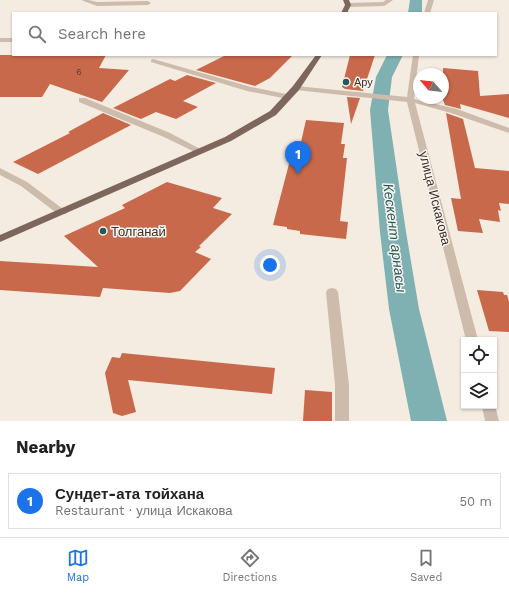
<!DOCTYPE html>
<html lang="en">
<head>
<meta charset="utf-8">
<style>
	body { margin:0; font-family:"Work Sans",sans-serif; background:#f6f6f6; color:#202124 }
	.controls { position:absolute; right:12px; bottom:12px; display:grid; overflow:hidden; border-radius:0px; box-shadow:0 1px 3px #0004 }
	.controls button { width:36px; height:36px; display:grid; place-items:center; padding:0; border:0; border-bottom:1px solid #e0e0e0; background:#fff; color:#202124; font:20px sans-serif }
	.compass { position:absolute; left:413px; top:68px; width:36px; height:36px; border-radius:50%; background:#fff; box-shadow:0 1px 3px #0004; rotate:298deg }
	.you { position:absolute; left:270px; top:265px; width:14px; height:14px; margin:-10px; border:3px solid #fff; border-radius:50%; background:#1a73e8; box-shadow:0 0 0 6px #1a73e833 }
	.badge { display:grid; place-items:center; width:26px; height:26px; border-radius:50%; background:#1a73e8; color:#fff; font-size:13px; font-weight:700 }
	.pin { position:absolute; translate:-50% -33px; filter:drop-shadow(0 1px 2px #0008) }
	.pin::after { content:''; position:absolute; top:21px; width:14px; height:12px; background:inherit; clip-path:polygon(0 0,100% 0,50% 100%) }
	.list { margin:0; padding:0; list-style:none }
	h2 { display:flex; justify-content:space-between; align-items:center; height:52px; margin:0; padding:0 16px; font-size:17px }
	h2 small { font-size:13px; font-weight:400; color:#757577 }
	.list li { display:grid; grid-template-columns:26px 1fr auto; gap:12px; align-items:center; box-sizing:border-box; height:56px; margin:0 8px 8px; padding:0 8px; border:1px solid #e0e0e0; border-radius:0px }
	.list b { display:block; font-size:15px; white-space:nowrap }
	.list p { margin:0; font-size:13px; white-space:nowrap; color:#757577 }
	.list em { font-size:13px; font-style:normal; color:#757577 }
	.icon { flex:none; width:22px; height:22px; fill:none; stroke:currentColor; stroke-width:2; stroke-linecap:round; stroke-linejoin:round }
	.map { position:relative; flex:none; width:509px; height:421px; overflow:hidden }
	.search { position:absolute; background:#fff; box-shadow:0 1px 3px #0004; left:12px; right:12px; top:12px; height:44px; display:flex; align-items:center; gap:10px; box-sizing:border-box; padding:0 14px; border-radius:0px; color:#757577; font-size:15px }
	.sheet { height:116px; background:#fff }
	nav { display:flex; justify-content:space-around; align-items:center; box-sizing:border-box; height:56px; border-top:1px solid #e0e0e0; background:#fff; font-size:11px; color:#757577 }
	nav a { display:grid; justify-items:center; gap:2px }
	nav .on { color:#1a73e8 }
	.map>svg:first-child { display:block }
</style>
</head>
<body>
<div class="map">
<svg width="509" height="421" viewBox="0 0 509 421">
	<rect width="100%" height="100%" fill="#f4ebe1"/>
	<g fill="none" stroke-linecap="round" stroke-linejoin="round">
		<!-- canal -->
		<g fill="#7fb0b2" fill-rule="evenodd">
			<polygon points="410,0 422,0 422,13 408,13"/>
			<polygon points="387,55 403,55 392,77 388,110 406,232 419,309 447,421 411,421 389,309 380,232 370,110 376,77"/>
		</g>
	</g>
	<!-- building -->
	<g fill="#c8694b">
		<polygon points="0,55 106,55 99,68 129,70 102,102 50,84 42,97 0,97"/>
		<polygon points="226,55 293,55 270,78 255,86 196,70"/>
		<polygon points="350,55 375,55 363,91 345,89 342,87"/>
		<polygon points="443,68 478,71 480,96 509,94 509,118 460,104 461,109 445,105 443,100"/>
		<polygon points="187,75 216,83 183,101 198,107 176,119 156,112 141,119 113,108 170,79 175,81"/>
		<polygon points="347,97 360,98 351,124"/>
		<polygon points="103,113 131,125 38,174 13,162 70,133 68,132"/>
		<polygon points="446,113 463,119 475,168 509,171 509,204 499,203 501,211 498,210 500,222 479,219 483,233 458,231 451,198 461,199"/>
		<polygon points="306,120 344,123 341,144 345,144 343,158 347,158 340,221 348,222 346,239 300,234 300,231 287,229 287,227 273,225 295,141 301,142"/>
		<polygon points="167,182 222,198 213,208 232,214 199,246 201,247 195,252 211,259 180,291 170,293 103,288 100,297 0,290 0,261 98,267 64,236 125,208 122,205"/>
		<polygon points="477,290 503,292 504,295 507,295 509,302 509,332 489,331"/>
		<polygon points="122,353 275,368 272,394 128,380 136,412 122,416 113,413 105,373 112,357 120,358"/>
		<polygon points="305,390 332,392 332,421 303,421"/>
	</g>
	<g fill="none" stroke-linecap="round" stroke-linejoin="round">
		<!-- minor -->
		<g fill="#cdbbac" fill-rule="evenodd">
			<polygon points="81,0 89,0 97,2 148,1 151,3 148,5 97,6"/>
			<polygon points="386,0 393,0 384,6 348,7 345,5 348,3 383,2"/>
			<polygon points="428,0 434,0 430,13 424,13"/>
			<rect x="0" y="38" width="13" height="4"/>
			<polygon points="413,55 419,55 414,99 457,109 509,128 509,133 451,113 415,103 478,340 466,340 407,102 296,90 292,88 296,86 407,97"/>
			<polygon points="153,59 251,87 291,95 292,97 288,99 247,91 151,62 151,60"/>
			<polygon points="79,98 85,98 170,133 204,151 200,154 197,153 164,137 79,102"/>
			<polygon points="0,168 27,182 67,212 66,214 58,214 21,186 0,175"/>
			<polygon points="332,288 336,289 338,292 349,385 349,421 335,421 335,385 326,292 328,289"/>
			<polygon points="494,402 499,421 485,421 482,406 494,406"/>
		</g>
		<!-- major -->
		<g fill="#7d675c" fill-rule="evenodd">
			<polygon points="343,0 349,0 351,5 347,13 341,13 345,5"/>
			<polygon points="316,55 322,55 299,90 276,115 231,141 0,242 0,235 225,137 270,111 293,86"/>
		</g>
	</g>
	<!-- markers -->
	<g fill="#1f5a5e" stroke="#fbf5ee" stroke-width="1.5">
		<circle cx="346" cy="82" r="4"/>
		<circle cx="103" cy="231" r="4"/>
	</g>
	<g text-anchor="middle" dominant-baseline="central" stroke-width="3" stroke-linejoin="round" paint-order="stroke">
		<!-- far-number labels -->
		<g font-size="9" fill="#5e3e33">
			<text x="79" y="72">6</text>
		</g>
		<!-- far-poi labels -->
		<g font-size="11" fill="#3b302b" stroke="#fbf5ee" text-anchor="start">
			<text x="354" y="82">Ару</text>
		</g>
		<!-- street labels -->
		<g font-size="13" fill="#3b302b" stroke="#fbf5ee">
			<text transform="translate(435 198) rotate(76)">улица Искакова</text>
		</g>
		<!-- poi labels -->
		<g font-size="13" fill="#3b302b" stroke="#fbf5ee" text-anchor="start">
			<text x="111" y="231">Толганай</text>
		</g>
		<!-- water labels -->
		<g font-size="14" font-style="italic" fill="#1f5a5e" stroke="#fbf5ee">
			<text transform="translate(395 238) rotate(83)">Кескент арнасы</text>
		</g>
	</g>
</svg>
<div class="controls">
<button><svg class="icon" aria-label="locate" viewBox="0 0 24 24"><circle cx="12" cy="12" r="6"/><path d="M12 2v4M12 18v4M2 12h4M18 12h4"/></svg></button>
<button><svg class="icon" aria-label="layers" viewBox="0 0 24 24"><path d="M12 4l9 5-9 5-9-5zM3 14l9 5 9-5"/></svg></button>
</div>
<svg class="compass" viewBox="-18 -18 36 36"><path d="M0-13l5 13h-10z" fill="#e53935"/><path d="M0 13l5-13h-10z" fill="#757577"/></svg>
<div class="you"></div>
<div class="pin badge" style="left:298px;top:174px">1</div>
<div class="search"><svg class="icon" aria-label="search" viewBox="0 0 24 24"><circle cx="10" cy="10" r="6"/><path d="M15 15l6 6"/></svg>Search here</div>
</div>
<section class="sheet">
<h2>Nearby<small></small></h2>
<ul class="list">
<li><span class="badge">1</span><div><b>Сундет-ата тойхана</b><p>Restaurant · улица Искакова</p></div><em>50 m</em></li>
</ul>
</section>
<nav>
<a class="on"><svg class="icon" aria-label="map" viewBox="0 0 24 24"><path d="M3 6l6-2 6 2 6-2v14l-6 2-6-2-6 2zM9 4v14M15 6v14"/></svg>Map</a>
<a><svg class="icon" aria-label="directions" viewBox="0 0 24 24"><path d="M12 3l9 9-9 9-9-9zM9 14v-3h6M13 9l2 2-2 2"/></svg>Directions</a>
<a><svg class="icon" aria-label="saved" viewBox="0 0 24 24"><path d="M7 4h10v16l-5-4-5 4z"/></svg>Saved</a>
</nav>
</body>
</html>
